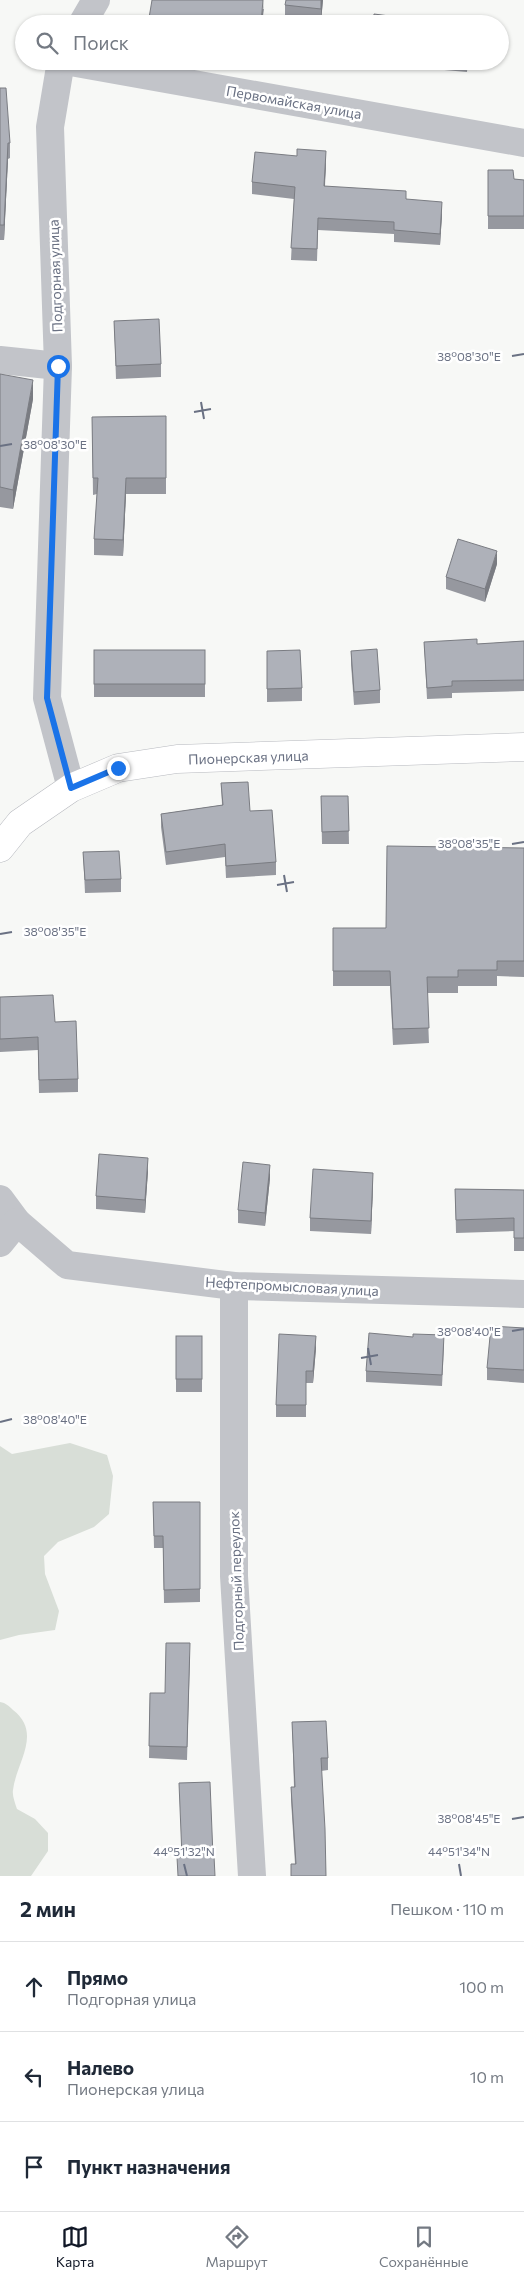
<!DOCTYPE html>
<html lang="ru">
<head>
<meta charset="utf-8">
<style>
	body { margin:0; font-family:Commissioner,sans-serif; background:#f6f6f7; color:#1f2937 }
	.stop { position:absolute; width:15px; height:15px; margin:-11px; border:4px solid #1a73e8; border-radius:50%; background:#fff }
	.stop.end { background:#1a73e8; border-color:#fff; box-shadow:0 1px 5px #0008 }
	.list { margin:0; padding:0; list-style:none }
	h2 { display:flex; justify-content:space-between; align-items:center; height:65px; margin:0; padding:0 20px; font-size:21px }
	h2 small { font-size:16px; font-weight:400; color:#747a83 }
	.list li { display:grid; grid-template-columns:32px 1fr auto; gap:15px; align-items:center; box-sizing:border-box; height:90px; padding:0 20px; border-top:1px solid #e0e1e3 }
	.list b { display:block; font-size:19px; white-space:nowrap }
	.list p { margin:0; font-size:16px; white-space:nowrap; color:#747a83 }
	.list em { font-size:16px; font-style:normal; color:#747a83 }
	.icon { flex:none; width:28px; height:28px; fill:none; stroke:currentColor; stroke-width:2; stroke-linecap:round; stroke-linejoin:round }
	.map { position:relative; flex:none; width:524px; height:1876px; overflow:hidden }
	.search { position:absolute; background:#fff; box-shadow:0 1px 4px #0004; left:15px; right:15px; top:15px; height:55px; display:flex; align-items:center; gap:12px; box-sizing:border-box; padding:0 18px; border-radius:28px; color:#747a83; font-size:19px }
	.sheet { height:335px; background:#fff }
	nav { display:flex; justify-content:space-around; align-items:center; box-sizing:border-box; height:70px; border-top:1px solid #e0e1e3; background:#fff; font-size:14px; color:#747a83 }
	nav a { display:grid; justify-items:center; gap:2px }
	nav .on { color:#111827 }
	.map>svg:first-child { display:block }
</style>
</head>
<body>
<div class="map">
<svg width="524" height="1876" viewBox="0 0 524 1876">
	<rect width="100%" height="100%" fill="#f7f8f6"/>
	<!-- green -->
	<g fill="#d8ded7">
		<polygon points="70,1443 107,1455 113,1476 109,1514 94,1527 58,1542 44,1556 45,1574 59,1611 55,1630 19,1635 0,1640 0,1446 12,1454"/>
		<path d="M0 1702C6 1703 9 1706 13 1710 43 1733 16 1763 13 1790 12 1795 15 1803 17 1809L35 1819 48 1833V1851L31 1876H0Z"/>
	</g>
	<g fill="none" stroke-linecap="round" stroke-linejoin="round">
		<defs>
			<g id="secondary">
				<path id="s1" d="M0 848 20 823 71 788 118 768 177 759 524 747"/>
			</g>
		</defs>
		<!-- secondary casing -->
		<use href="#secondary" stroke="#b7b9bf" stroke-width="29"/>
		<!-- minor -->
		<g stroke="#c2c4c9" stroke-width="28">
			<polyline points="82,24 96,0"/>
			<polyline points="61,61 50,127 58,366 47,698 71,788"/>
			<polyline points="65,61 524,143"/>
			<polyline points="0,360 58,366"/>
			<polyline points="0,1199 17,1222"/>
			<polyline points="0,1243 17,1222 67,1265 234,1286 524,1294"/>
			<polyline points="234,1286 234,1576 252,1876"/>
		</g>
		<!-- secondary -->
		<use href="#secondary" stroke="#fff" stroke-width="28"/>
	</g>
	<!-- wall -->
	<g fill="#96989f">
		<polygon points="323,0 321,21 285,18 285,5"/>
		<polygon points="264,9 262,24 149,24 149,18"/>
		<polygon points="413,61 468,61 467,72 433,69 433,64"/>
		<polygon points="0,88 10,143 10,158 8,159 4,240 0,240"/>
		<polygon points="326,163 325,186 406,199 442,214 440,245 394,242 394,234 318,230 317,261 291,260 294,199 252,194 252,182"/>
		<polygon points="488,170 514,179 524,180 524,229 488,229"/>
		<polygon points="114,321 161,364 161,377 116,379"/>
		<polygon points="0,374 33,399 13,509 0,507"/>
		<polygon points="166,416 166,494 126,494 123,556 94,555 94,539 97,494 93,495 92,417"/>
		<polygon points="497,564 485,602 446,589 446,577"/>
		<polygon points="524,641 524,691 452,693 452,698 427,699 424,642 477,644"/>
		<rect x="94" y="650" width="111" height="47"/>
		<polygon points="267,651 302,688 302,701 267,702"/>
		<polygon points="351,651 380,690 380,703 354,705 351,664"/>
		<polygon points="221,783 250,811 276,862 276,875 226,878 225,857 166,865 161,827 161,814 222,805"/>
		<polygon points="321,796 348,796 349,844 322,844"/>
		<polygon points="524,848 524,977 497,976 497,986 458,986 458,993 427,993 429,1043 393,1045 390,986 333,986 333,928 386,928"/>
		<polygon points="83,852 121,879 121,892 85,893"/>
		<polygon points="0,997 55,1022 78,1079 78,1092 39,1093 38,1050 0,1052"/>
		<polygon points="148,1171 145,1213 96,1209 96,1196"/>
		<polygon points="270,1178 265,1226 238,1223 238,1210"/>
		<polygon points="373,1186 371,1234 310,1231 310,1218"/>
		<polygon points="455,1189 524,1190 524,1251 514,1251 514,1231 456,1233"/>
		<polygon points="524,1328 524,1383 487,1380 487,1368"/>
		<rect x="176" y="1336" width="26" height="56"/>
		<polygon points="444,1346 442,1386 366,1382 366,1371"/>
		<polygon points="316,1348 313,1383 306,1383 306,1417 276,1417 276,1405"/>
		<polygon points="153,1502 200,1502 200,1602 164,1603 163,1548 154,1548"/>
		<polygon points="190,1656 187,1760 149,1758 150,1693 165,1693"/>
		<polygon points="292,1722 328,1758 328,1770 321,1771 326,1876 291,1876 291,1864 295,1864 291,1800 291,1787 294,1787"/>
	</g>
	<!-- shaded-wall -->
	<g fill="#7a7c82">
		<polygon points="264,0 262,24 261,24"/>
		<polygon points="321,0 323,0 321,21"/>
		<polygon points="8,143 8,159 4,240 4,225"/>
		<polygon points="326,151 326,163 324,198 324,186"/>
		<polygon points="442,202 442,214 440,245 440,234"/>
		<polygon points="33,380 33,399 13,509 13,490"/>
		<polygon points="126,478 126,494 123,556 123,540"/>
		<polygon points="497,551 497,564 485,602 485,589"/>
		<polygon points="148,1158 148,1171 145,1213 145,1200"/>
		<polygon points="270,1165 270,1178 265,1226 265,1213"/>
		<polygon points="373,1173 373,1186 371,1234 371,1221"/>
		<polygon points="316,1336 316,1348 313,1383 313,1371"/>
	</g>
	<!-- building -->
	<g fill="#aeb1b9" stroke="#7a7c82">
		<polygon points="152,0 263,0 261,24 184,24 149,18"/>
		<polygon points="286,0 321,0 321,9 285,5"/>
		<polygon points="374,14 436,22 436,18 471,21 471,24 373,24"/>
		<polygon points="0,88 6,88 10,143 8,143 4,225 0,225"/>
		<polygon points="297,149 326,151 324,186 406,191 406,199 442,202 440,234 394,230 394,222 318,218 317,249 291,248 295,187 252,182 255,152 297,156"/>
		<polygon points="488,170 513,170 514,179 524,180 524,216 488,216"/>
		<polygon points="159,319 161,364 116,366 114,321"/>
		<polygon points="0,374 33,380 13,490 0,487"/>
		<polygon points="166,416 166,478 126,478 123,540 94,539 98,478 93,478 92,417"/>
		<polygon points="458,539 497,551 485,589 446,577"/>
		<polygon points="477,639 477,644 524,641 524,680 452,681 452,686 427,688 424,642"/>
		<polygon points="377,649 380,690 354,692 351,651"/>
		<rect x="94" y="650" width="111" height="34"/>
		<polygon points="300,650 302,688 267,689 267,651"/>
		<polygon points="248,782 250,811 272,810 276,862 226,866 225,844 166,852 161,814 223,805 221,783"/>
		<polygon points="321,796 348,796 349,831 322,832"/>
		<polygon points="387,846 524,848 524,961 497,961 497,970 458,970 458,977 427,977 429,1028 393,1029 390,971 333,971 333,928 386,928"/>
		<polygon points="119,851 121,879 85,880 83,852"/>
		<polygon points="53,995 55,1022 76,1021 78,1079 39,1080 38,1037 0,1039 0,997"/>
		<polygon points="99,1154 148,1158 145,1200 96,1196"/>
		<polygon points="243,1162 270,1165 265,1213 238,1210"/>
		<polygon points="313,1169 373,1173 371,1221 310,1218"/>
		<polygon points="455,1189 524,1190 524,1238 514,1238 514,1218 456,1220"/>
		<polygon points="491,1326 524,1328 524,1370 487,1368"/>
		<polygon points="369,1333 413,1337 413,1334 444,1335 442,1375 366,1371"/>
		<polygon points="279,1334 316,1336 313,1371 306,1371 306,1405 276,1405"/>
		<rect x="176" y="1336" width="26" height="43"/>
		<polygon points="153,1502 200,1502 200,1589 164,1590 163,1536 154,1536"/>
		<polygon points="166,1643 190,1643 187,1747 149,1746 150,1693 165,1693"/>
		<polygon points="326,1721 328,1758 321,1758 325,1829 326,1876 291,1876 291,1864 296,1864 291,1787 295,1787 292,1722"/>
		<polygon points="210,1782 213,1856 214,1856 215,1876 178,1876 177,1857 182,1857 179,1783"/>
	</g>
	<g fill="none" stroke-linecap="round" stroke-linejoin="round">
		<!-- route -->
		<polyline stroke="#1a73e8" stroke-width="6" points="58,366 47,698 71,788 118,768"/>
	</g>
	<!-- ticks -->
	<path fill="none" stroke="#6a7183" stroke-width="2" d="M512 356 524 354M201 402 204 419M194 412 211 409M0 446 12 444M512 844 524 842M284 875 287 892M277 885 294 882M0 934 12 932M512 1331 524 1329M368 1348 371 1365M361 1358 378 1355M0 1422 12 1419M512 1819 524 1817M184 1864 187 1876M459 1864 461 1876"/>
	<g text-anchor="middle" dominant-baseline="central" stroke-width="5" stroke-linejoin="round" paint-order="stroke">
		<!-- street labels -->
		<g font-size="14" fill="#6a7183" stroke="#fff">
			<text transform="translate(294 102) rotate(10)">Первомайская улица</text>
			<text transform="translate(55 276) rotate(-92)">Подгорная улица</text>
			<text stroke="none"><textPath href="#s1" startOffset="276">Пионерская улица</textPath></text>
			<text transform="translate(292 1286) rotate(3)">Нефтепромысловая улица</text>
			<text transform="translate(236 1581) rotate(-92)">Подгорный переулок</text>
		</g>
	</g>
	<g font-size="12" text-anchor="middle" fill="#6a7183" stroke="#fff" stroke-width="5" stroke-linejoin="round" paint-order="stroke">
		<text x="469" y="361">38°08'30"E</text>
		<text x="55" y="449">38°08'30"E</text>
		<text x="469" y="848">38°08'35"E</text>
		<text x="55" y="936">38°08'35"E</text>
		<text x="469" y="1336">38°08'40"E</text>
		<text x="55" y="1424">38°08'40"E</text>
		<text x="469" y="1823">38°08'45"E</text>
		<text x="184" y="1856">44°51'32"N</text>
		<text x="459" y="1856">44°51'34"N</text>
	</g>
</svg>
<div class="stop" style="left:58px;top:366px"></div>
<div class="stop end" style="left:118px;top:768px"></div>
<div class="search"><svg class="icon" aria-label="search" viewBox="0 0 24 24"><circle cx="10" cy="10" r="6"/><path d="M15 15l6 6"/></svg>Поиск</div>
</div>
<section class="sheet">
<h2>2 мин<small>Пешком · 110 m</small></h2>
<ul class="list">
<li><svg class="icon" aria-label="ahead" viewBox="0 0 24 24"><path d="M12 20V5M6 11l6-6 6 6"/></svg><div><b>Прямо</b><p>Подгорная улица</p></div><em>100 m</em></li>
<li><svg class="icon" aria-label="left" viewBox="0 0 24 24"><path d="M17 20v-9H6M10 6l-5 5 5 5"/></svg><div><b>Налево</b><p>Пионерская улица</p></div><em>10 m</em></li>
<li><svg class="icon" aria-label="arrive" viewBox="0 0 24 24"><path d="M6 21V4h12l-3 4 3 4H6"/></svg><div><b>Пункт назначения</b></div></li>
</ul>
</section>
<nav>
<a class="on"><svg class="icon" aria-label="map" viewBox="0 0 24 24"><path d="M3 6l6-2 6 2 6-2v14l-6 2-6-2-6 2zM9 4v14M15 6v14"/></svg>Карта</a>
<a><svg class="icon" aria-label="directions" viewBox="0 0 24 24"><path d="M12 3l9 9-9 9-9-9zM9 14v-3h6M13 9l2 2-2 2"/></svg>Маршрут</a>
<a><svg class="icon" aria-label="saved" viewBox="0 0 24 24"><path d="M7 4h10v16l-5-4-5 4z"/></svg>Сохранённые</a>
</nav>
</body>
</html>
